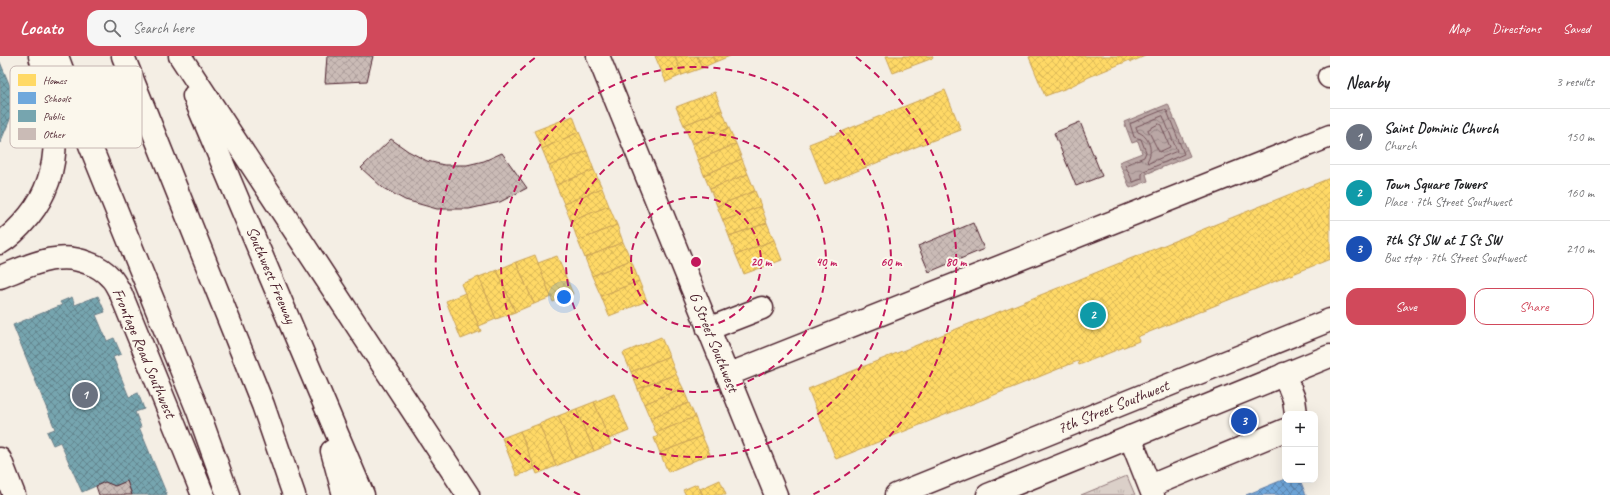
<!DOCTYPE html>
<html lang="en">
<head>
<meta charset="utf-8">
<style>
	body { margin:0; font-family:Caveat,sans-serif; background:#f6f6f6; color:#202124 }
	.controls { position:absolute; right:12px; bottom:12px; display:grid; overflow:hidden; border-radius:8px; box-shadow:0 4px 16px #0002 }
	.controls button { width:36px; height:36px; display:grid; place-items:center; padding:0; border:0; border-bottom:1px solid #e0e0e0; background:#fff; color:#202124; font:20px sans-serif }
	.you { position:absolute; left:564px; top:241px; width:14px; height:14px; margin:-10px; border:3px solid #fff; border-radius:50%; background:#1a73e8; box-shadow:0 0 0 6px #1a73e833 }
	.badge { display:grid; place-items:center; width:26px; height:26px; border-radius:50%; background:#d1495b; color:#fff; font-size:13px; font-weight:700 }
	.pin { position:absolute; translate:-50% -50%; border:2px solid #fff; box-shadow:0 1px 4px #0006 }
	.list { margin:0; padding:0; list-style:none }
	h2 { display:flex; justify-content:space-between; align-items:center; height:52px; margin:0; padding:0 16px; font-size:17px }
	h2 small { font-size:13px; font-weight:400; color:#757577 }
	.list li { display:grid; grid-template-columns:26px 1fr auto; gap:12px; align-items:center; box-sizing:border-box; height:56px; padding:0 16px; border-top:1px solid #e0e0e0 }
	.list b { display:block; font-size:15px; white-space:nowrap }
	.list p { margin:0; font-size:13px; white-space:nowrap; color:#757577 }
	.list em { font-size:13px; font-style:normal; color:#757577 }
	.actions { display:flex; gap:8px; padding:12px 16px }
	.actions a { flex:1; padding:9px 0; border:1px solid #d1495b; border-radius:12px; text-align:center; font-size:14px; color:#d1495b }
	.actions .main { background:#d1495b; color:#fff }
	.icon { flex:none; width:22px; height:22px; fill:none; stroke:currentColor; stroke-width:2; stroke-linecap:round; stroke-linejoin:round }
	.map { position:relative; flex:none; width:1330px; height:439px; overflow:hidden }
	header { display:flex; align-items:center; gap:24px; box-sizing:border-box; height:56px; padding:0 20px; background:#d1495b; color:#fff }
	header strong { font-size:19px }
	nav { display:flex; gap:22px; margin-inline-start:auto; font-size:14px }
	.search { width:280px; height:36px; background:#f6f6f6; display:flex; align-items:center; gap:10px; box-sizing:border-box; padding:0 14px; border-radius:12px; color:#757577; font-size:15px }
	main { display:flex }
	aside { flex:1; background:#fff }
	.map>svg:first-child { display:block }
</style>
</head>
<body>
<header>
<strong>Locato</strong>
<div class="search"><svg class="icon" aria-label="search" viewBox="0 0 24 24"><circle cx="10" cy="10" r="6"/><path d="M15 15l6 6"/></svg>Search here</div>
<nav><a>Map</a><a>Directions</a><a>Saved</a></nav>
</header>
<main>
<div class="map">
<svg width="1330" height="439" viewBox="0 0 1330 439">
	<defs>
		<pattern id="grass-tufts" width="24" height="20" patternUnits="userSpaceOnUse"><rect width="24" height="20" fill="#dbd0c9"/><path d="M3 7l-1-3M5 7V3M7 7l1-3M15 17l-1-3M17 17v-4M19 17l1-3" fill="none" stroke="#bdb2ad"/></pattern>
		<pattern id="water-waves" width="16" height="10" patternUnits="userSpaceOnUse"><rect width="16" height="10" fill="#baa7a5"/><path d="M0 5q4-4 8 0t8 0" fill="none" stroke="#998787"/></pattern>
		<pattern id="homes-cross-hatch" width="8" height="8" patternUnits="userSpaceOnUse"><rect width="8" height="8" fill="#ffd966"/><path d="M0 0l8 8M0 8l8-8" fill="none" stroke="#dcba59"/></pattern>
		<pattern id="schools-cross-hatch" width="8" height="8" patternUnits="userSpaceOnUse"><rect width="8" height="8" fill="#6fa8dc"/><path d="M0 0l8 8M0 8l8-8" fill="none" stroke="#5d88b3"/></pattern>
		<pattern id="public-cross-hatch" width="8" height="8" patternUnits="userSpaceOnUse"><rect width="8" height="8" fill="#76a5af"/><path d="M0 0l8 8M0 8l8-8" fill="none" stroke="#63868f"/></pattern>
		<pattern id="building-cross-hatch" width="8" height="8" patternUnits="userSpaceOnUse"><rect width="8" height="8" fill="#cabbb6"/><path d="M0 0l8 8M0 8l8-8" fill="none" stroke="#afa09d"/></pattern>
	</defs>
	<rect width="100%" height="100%" fill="#f4eee4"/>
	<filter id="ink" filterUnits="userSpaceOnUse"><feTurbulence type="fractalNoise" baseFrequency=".025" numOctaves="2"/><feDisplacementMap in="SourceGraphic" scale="8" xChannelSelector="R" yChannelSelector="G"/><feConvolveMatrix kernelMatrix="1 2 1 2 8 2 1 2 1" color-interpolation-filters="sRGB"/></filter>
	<g filter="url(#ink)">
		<!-- grass -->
		<polygon fill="url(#grass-tufts)" stroke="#92787a" points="1127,420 1135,439 1081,439"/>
		<!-- water -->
		<polygon fill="url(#water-waves)" stroke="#8d7174" points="1168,48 1190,100 1146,118 1148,125 1130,132 1119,106 1142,97 1138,85 1132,87 1124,66"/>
		<!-- homes -->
		<g fill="url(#homes-cross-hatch)" stroke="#c9a154">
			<polygon points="655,0 675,0 682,19 666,26"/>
			<polygon points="675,0 697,0 702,12 682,19"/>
			<polygon points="697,0 712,0 715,6 702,12"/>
			<polygon points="712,0 730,0 715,6"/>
			<polygon points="886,0 932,0 933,2 893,17"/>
			<polygon points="1031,0 1145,0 1131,6 1130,4 1089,21 1067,32 1045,40 1029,1"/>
			<polygon points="945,34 961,74 918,90 825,128 809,88 832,79 832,80 853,71"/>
			<polygon points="715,36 722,54 684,69 676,51"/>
			<polygon points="722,54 729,72 692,88 684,69"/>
			<polygon points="573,60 579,76 542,93 534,75"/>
			<polygon points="729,72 736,88 698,104 692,88"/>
			<polygon points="579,76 587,95 549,110 542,93"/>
			<polygon points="736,88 742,103 704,119 698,104"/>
			<polygon points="587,95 594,114 556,129 549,110"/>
			<polygon points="742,103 748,118 710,133 704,119"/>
			<polygon points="594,114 602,132 564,148 556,129"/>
			<polygon points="748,118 755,135 717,150 710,133"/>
			<polygon points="1330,122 1330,203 1137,281 1139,285 1079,309 1078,305 836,403 808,333"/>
			<polygon points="602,132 609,150 571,165 564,148"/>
			<polygon points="755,135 761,150 723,165 717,150"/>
			<polygon points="609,150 617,169 578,185 571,165"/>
			<polygon points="761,150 767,167 729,180 723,165"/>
			<polygon points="767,167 774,184 736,199 729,180"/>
			<polygon points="617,169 623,186 585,202 578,185"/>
			<polygon points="774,184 782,204 744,218 736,199"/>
			<polygon points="623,186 631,204 592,220 585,202"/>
			<polygon points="535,199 551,241 534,248 516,206"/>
			<polygon points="557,200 573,238 553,246 538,207"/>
			<polygon points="631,204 639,225 601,240 592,220"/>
			<polygon points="516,206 534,248 515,256 497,214"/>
			<polygon points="497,214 515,256 496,263 479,221"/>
			<polygon points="479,221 496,263 479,270 461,228"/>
			<polygon points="639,225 647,245 609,260 601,240"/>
			<polygon points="465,237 481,275 461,283 446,245"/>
			<polygon points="661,281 669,300 631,316 623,297"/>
			<polygon points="669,300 676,318 638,333 631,316"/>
			<polygon points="676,318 683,332 644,348 638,333"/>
			<polygon points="683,332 689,347 650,362 644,348"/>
			<polygon points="614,338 629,375 609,383 594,346"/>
			<polygon points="594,346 611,388 594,395 576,353"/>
			<polygon points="689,347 695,361 656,377 650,362"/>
			<polygon points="576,353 594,395 575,402 558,360"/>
			<polygon points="558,360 575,402 556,410 539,368"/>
			<polygon points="695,361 702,380 660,397 654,382 658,380 656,377"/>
			<polygon points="539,368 556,410 537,418 520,375"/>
			<polygon points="520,375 535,413 517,420 502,382"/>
			<polygon points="702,380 710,398 668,416 660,397"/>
			<polygon points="720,424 726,439 703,439 700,433"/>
			<polygon points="697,428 703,439 684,439 686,439 683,434"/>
		</g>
		<!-- schools -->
		<polygon fill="url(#schools-cross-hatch)" stroke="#647fa7" points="1285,423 1300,424 1306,439 1246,439"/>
		<!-- public -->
		<g fill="url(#public-cross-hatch)" stroke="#697d87">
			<polygon points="0,6 17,47 0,87"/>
			<polygon points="98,240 105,256 96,259 107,285 114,282 121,298 113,301 129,341 138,337 144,353 135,356 141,371 139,371 167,439 132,439 127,425 115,430 105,426 82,436 60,386 53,389 47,376 55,373 13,269 62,249 60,246 72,241 75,249"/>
		</g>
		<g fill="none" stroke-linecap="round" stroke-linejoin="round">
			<!-- shore -->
			<g stroke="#77555c" stroke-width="1">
				<polygon points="1164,54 1167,55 1184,98 1144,115 1142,118 1142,123 1133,126 1125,109 1144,101 1146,96 1141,83 1134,81 1130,68"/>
				<path d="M1163 60 1177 95 1149 107 1147 105C1154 95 1149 80 1138 76L1136 71Z"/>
				<polygon points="1159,68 1161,69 1170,91 1159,96 1148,74"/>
			</g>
		</g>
		<!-- building -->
		<g fill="url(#building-cross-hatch)" stroke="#4a1f2b">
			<polygon points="327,0 373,0 367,25 325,27"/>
			<polygon points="1080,66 1102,120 1076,130 1054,77"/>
			<polygon points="391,83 408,95 427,105 444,109 467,109 484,105 502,97 527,132 500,146 469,153 437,153 405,144 383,132 361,112"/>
			<polygon points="973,167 984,193 929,216 918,190"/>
			<polygon points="127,425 132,439 99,439 96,430 105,426 115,430"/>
		</g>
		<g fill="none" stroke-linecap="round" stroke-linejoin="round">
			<defs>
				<g id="minor">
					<polyline points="598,0 776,439"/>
					<polyline points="1329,21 1330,21"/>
					<path d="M0 221C29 210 58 194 88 207 97 210 105 215 111 222 115 226 118 233 121 238L203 439"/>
					<polyline points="708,273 762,252"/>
					<polyline points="1284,318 1294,343 1296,358"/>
					<polyline points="727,319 1330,80"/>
					<polyline points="1130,381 1153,439"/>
					<polyline points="0,403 14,439"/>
					<polyline points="1150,430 1285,374"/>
				</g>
				<g id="major">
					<polyline points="896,439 1330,264"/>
					<polyline points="988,439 1330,300"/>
				</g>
				<g id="highway">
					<polyline points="57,0 90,89 198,355 228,439"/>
					<polyline points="123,0 263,349 294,439"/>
					<polyline points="180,0 468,439"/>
					<polyline points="194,40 363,439"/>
					<path d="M0 187C12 180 20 171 29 160 68 112 55 55 40 0"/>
					<polyline points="332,395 344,439"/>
				</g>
			</defs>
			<!-- minor casing -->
			<use href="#minor" stroke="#4a1f2b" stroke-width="25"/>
			<!-- major casing -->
			<use href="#major" stroke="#4a1f2b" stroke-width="25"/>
			<!-- highway casing -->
			<use href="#highway" stroke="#4a1f2b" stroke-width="25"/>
			<!-- minor -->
			<use href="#minor" stroke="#fbf7ec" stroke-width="22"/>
			<!-- major -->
			<use href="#major" stroke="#fbf7ec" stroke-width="22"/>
			<!-- highway -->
			<use href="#highway" stroke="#fbf7ec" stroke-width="22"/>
		</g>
	</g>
	<!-- distance rings -->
	<g fill="none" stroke="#c2185b" stroke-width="2" stroke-dasharray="7 5">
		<circle cx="696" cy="206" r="65"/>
		<circle cx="696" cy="206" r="130"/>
		<circle cx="696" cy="206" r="195"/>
		<path d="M580 439A260 260 0 0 1 536 1M856 1A260 260 0 0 1 812 439"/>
	</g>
	<g text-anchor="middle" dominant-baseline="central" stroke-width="4" stroke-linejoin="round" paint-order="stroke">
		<!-- street labels -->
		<g font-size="16" fill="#4a1f2b" stroke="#fbf7ec">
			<text transform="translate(271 219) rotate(67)">Southwest Freeway</text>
			<text transform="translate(714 286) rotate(68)">G Street Southwest</text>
			<text transform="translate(144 297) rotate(67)">Frontage Road Southwest</text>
			<text transform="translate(1113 351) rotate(-22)">7th Street Southwest</text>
		</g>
	</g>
	<!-- legend -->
	<rect x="10" y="10" width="132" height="82" rx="6" fill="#fbf7ec" stroke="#c6b6b2" stroke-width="1"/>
	<rect x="18" y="18" width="18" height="12" fill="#ffd966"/>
	<rect x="18" y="36" width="18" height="12" fill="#6fa8dc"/>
	<rect x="18" y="54" width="18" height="12" fill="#76a5af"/>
	<rect x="18" y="72" width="18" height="12" fill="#cabbb6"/>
	<g font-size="11" fill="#4a1f2b">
		<text x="43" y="28">Homes</text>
		<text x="43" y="46">Schools</text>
		<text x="43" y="64">Public</text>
		<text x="43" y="82">Other</text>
	</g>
	<circle cx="696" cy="206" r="6" fill="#c2185b" stroke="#fbf7ec" stroke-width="2"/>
	<g font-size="12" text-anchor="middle" font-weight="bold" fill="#c2185b" stroke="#fbf7ec" stroke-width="4" stroke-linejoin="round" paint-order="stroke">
		<text x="761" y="210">20 m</text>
		<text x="826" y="210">40 m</text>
		<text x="891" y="210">60 m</text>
		<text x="956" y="210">80 m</text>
	</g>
</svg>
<div class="controls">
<button>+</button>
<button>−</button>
</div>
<div class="you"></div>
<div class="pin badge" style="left:85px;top:339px;background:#6b7280">1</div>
<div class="pin badge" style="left:1093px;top:259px;background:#0f9aa8">2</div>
<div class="pin badge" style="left:1244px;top:365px;background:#1a4fb4">3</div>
</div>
<aside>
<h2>Nearby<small>3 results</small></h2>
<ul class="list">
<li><span class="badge" style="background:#6b7280">1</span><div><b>Saint Dominic Church</b><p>Church</p></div><em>150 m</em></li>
<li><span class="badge" style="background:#0f9aa8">2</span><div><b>Town Square Towers</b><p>Place · 7th Street Southwest</p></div><em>160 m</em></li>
<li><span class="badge" style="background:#1a4fb4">3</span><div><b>7th St SW at I St SW</b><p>Bus stop · 7th Street Southwest</p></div><em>210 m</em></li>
</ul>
<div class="actions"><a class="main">Save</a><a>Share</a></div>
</aside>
</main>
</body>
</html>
